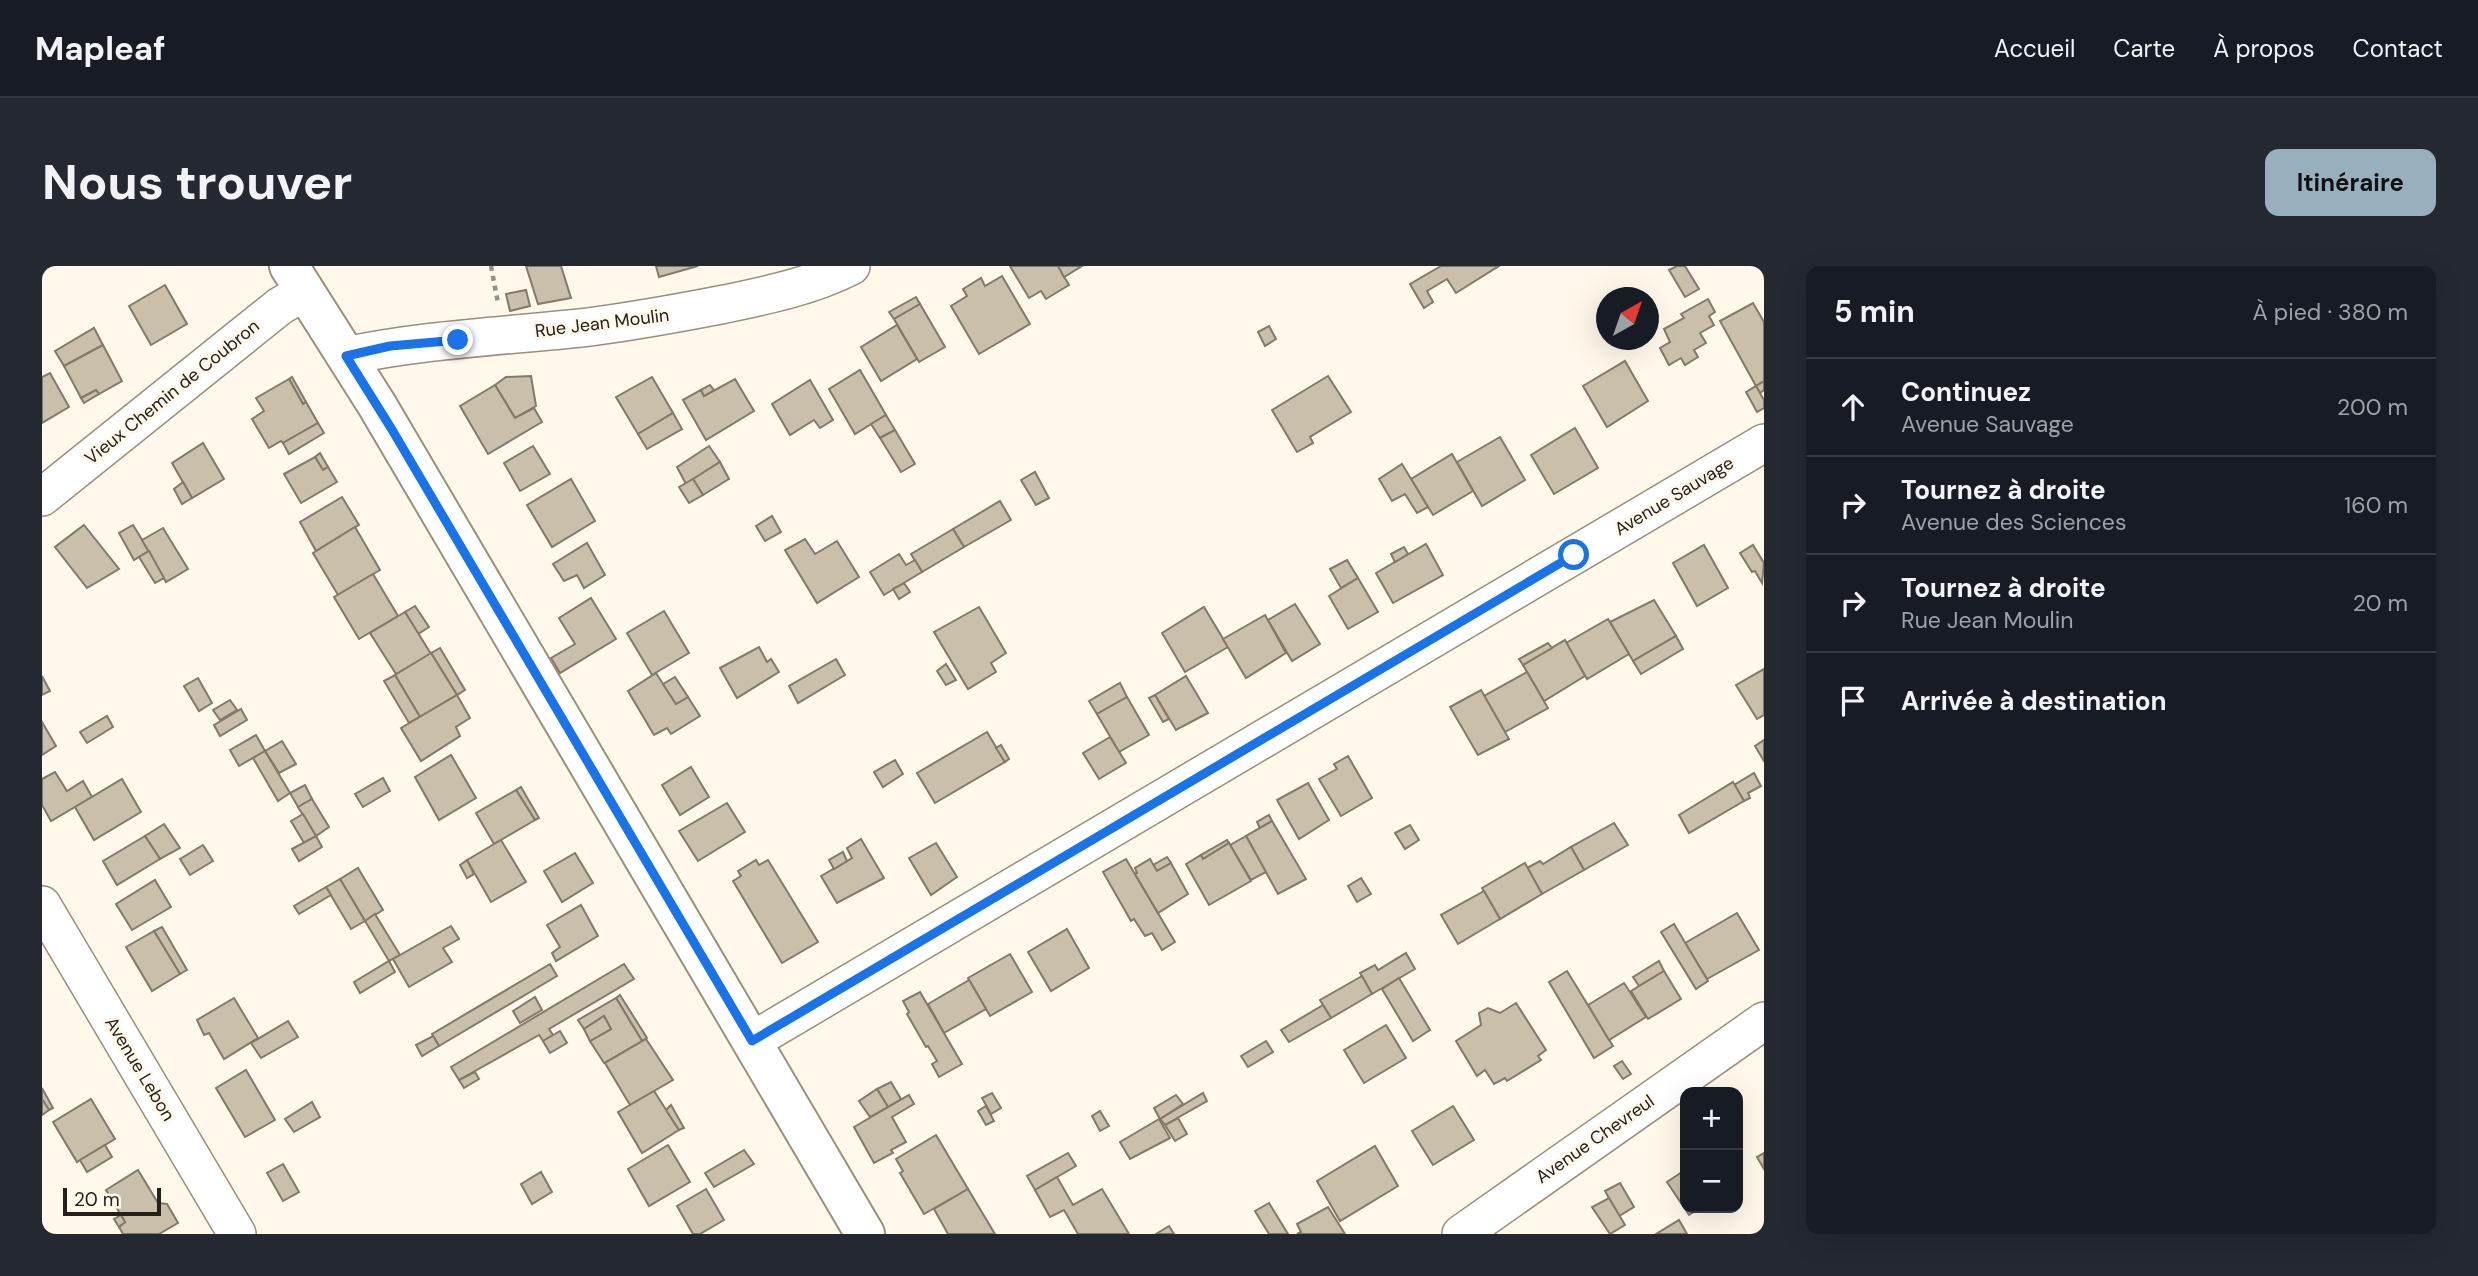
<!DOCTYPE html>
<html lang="fr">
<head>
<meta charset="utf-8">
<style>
	body { margin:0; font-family:"DM Sans",sans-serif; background:#242831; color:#f1f3f6 }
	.controls { position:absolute; right:21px; bottom:21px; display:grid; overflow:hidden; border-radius:14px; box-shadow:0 7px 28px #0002 }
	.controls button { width:63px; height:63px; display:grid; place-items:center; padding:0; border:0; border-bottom:2px solid #363941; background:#171b24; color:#f1f3f6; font:35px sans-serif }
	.compass { position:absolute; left:1554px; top:21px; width:63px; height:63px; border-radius:50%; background:#171b24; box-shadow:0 7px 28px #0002; rotate:40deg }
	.scale { position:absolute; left:21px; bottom:18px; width:98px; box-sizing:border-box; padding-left:7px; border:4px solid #25211a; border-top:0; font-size:19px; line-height:24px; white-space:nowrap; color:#25211a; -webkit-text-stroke:5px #fff8eb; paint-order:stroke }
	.stop { position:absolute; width:21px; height:21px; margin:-16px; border:5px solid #1a73e8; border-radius:50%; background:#fff }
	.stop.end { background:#1a73e8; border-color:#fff; box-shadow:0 2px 7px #0008 }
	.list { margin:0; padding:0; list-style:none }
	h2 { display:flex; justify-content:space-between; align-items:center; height:91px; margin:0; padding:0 28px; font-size:30px }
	h2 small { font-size:23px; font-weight:400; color:#9ea1a6 }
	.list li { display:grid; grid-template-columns:46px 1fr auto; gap:21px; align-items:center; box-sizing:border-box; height:98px; padding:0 28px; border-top:2px solid #363941 }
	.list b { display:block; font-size:26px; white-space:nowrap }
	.list p { margin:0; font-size:23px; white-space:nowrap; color:#9ea1a6 }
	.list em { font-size:23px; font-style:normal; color:#9ea1a6 }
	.icon { flex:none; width:38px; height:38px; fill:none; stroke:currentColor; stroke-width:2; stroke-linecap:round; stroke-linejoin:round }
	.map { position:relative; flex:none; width:1722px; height:968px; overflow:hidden; border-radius:14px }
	header { display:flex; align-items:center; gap:42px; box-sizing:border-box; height:98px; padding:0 35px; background:#171b24; border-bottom:2px solid #363941 }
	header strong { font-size:33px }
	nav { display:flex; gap:38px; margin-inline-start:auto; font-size:24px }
	.intro { display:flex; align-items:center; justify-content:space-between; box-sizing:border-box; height:168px; padding:0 42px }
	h1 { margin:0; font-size:49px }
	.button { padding:18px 32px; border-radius:14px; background:#98afbe; color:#111; font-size:24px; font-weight:700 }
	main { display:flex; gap:42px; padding:0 42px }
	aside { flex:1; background:#171b24; border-radius:14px; box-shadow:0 7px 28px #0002 }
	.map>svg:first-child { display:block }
</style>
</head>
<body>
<header>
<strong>Mapleaf</strong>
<nav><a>Accueil</a><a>Carte</a><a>À propos</a><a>Contact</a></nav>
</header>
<div class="intro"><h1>Nous trouver</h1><a class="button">Itinéraire</a></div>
<main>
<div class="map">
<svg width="1722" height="968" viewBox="0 0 1722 968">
	<rect width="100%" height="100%" fill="#fff8eb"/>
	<!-- building -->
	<g fill="#cabfab" stroke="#847967" stroke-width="2">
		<polygon points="484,0 519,0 529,32 496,38"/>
		<polygon points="614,0 656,0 617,11"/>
		<polygon points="968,0 1016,0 1027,19 1004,33 999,25 987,32"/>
		<polygon points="1016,0 1040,0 1022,11"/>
		<polygon points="1399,0 1457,0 1414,27 1405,13 1385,25 1391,36 1382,42 1368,18"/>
		<polygon points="1635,0 1643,0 1657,23 1643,31 1627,4"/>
		<polygon points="960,10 988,58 937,88 909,40 925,30 921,23 939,12 943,20"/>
		<polygon points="123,19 145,58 109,79 87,40"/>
		<polygon points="484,24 488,40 468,45 464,28"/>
		<polygon points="874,31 878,38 852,53 847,46"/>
		<polygon points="1666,33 1673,46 1667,50 1672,59 1658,67 1664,77 1652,84 1656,91 1643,99 1639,92 1627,99 1618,82 1628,76 1622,63 1642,52 1639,48"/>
		<polygon points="1711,37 1722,56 1722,115 1714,120 1678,55"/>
		<polygon points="878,38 903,81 877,96 852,53"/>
		<polygon points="855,59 875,93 839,115 819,81"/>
		<polygon points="1227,60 1234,73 1223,80 1216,66"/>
		<polygon points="52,62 61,79 22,100 13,85"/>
		<polygon points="61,79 80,115 57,128 54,124 39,132 22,100"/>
		<polygon points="1583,95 1606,135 1565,161 1541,120"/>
		<polygon points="818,104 844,149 813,168 787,123"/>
		<polygon points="8,107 27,141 0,157 0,111"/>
		<polygon points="489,110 494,140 473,152 453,119 464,111"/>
		<polygon points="1286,110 1309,146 1268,171 1271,177 1255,186 1230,144"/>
		<polygon points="250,111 264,136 261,138 247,113"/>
		<polygon points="610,111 631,147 596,168 574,131"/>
		<polygon points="247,113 261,138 264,136 276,157 241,177 239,175 227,182 210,153 222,145 214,132"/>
		<polygon points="693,113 712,145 664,174 641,134 659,124 662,130"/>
		<polygon points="768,114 791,154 778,162 772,154 748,169 730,138"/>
		<polygon points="1722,115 1722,124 1718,127 1714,120"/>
		<polygon points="453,119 473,152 492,142 500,156 446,188 418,140"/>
		<polygon points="668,119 672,124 662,130 659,124"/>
		<polygon points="1714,120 1722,134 1722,142 1715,146 1704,126"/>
		<polygon points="54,124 57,128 42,137 39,132"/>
		<polygon points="631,147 640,163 605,183 596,168"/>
		<polygon points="844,149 853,164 838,172 829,158"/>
		<polygon points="276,157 282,167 247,188 241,177"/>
		<polygon points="1533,162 1556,202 1512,228 1489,189"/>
		<polygon points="853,164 873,198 859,206 838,172"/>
		<polygon points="1458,171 1483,214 1440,240 1415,196"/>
		<polygon points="161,177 182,213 150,232 130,197"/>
		<polygon points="491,180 508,208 478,225 462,197"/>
		<polygon points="667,180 678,196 644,218 635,201"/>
		<polygon points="278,187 286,201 281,204 273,191"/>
		<polygon points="1410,188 1431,225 1391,249 1369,213"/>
		<polygon points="273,191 281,204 286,201 295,216 259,237 242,208"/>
		<polygon points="678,196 687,213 661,229 651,213"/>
		<polygon points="1360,198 1386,241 1375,247 1363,228 1350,235 1337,213"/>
		<polygon points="993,206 1007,232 994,239 979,214"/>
		<polygon points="529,213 553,255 510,281 485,239"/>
		<polygon points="651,213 661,229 647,237 637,221"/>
		<polygon points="141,216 150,232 140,238 132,223"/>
		<polygon points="300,231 317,259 274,285 258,256"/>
		<polygon points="958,235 969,254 922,281 911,263"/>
		<polygon points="730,250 739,266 723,275 714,260"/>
		<polygon points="42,259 77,303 45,322 13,281"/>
		<polygon points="91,259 107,285 92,294 77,267"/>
		<polygon points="313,261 338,304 296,329 271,287"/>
		<polygon points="121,262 146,303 124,316 100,274"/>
		<polygon points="911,263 922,281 880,306 869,288"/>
		<polygon points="763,273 773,288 795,275 817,311 775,337 743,284"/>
		<polygon points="545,277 563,309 542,322 535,309 522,315 511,298"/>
		<polygon points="1384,278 1401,309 1351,337 1334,307"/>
		<polygon points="1662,279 1686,322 1655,340 1631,297"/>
		<polygon points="1711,279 1722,297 1720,317 1713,305 1710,306 1698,287"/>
		<polygon points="1362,281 1366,288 1353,296 1349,288"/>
		<polygon points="107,285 122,312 113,317 97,291"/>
		<polygon points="857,288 864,299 873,294 880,306 842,329 828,306"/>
		<polygon points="1305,294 1316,312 1299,322 1288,303"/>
		<polygon points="331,308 356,350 317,373 292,331"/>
		<polygon points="1316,312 1336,346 1306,363 1287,330"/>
		<polygon points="862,317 868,326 857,333 851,323"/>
		<polygon points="549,332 574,373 518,407 509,392 533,378 517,352"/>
		<polygon points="1612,334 1634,370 1591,395 1568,356"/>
		<polygon points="1253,338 1278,378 1250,395 1226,354"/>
		<polygon points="373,340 387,361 376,368 363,346"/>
		<polygon points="937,341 964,387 949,397 954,406 926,423 892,366"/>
		<polygon points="1162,341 1186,381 1143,406 1120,367"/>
		<polygon points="622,345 647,387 610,409 585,367"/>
		<polygon points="363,346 389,388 354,408 328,367"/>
		<polygon points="1223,349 1244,387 1204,412 1181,373"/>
		<polygon points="1566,353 1587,388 1545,413 1524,377"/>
		<polygon points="1634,370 1641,383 1599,408 1591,395"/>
		<polygon points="1523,374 1543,410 1502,435 1481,399"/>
		<polygon points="1506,377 1510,382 1481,399 1477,393"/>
		<polygon points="717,381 725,396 729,393 737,406 695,432 678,402"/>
		<polygon points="398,382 423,424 415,429 389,387"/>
		<polygon points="389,387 415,429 378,451 353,409"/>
		<polygon points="794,393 803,409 756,437 747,420"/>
		<polygon points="904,398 914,414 904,419 895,405"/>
		<polygon points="1722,403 1722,449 1715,453 1694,419"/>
		<polygon points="1485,406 1506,442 1463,466 1442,430"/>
		<polygon points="614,407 634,438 646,431 658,450 629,468 625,462 612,469 586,425"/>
		<polygon points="353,409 378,451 367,457 342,415"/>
		<polygon points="0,410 8,425 0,429"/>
		<polygon points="1144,410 1166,447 1134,464 1113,429"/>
		<polygon points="633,411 646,431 634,438 621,418"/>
		<polygon points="156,412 170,437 157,445 142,420"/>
		<polygon points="1078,417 1085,431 1055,448 1047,435"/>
		<polygon points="1439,424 1467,473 1436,489 1408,441"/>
		<polygon points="415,429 428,452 414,461 418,470 379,495 359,462"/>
		<polygon points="1113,429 1127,453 1121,456 1107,432"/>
		<polygon points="1085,431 1107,469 1077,486 1055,448"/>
		<polygon points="188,434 195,444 178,454 171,444"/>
		<polygon points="199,443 205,454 178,470 172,459"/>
		<polygon points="65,450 71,461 45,477 38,466"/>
		<polygon points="0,456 14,480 0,489"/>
		<polygon points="945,466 963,496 893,537 875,507"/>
		<polygon points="214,469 223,485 197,500 188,484"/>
		<polygon points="1068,471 1084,497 1057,513 1041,487"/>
		<polygon points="1722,474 1722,495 1713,480"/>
		<polygon points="240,475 254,498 237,507 223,485"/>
		<polygon points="959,479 967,493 963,496 954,482"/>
		<polygon points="223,485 248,527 236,535 211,492"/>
		<polygon points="409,489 434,532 397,554 373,511"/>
		<polygon points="1306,490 1330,532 1299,550 1277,513 1295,503 1292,498"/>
		<polygon points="853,494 861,508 841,521 832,506"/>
		<polygon points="649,501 667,531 638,549 620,519"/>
		<polygon points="13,506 25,525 41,515 50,531 9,555 0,539 0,513"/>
		<polygon points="1712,507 1719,520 1706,527 1708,532 1702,535 1692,519"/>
		<polygon points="341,512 348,525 321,541 313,528"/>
		<polygon points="80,513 99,546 52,574 33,541"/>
		<polygon points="1691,516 1702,535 1647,567 1637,549"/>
		<polygon points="1266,517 1287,554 1257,573 1235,534"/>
		<polygon points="263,519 270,533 256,541 248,527"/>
		<polygon points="479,521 497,552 493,554 474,524"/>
		<polygon points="474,524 493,554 452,578 434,547"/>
		<polygon points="270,533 287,561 274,570 256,541"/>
		<polygon points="685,537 703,566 656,595 637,565"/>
		<polygon points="261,548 274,570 262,577 249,555"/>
		<polygon points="1227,549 1230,555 1218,562 1215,556"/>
		<polygon points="1230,555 1264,613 1236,628 1204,570"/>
		<polygon points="1572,557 1586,579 1542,604 1529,581"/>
		<polygon points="122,558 138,582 118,593 103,570"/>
		<polygon points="1368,559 1377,574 1363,583 1353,567"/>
		<polygon points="103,570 118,593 75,619 61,595"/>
		<polygon points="274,570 280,581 257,595 250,583"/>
		<polygon points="1204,570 1224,606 1209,614 1188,579"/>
		<polygon points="819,573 842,612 795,637 779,610 810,592 805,582"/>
		<polygon points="459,574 484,616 449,636 425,594"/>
		<polygon points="1185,574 1187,577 1161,593 1159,589"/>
		<polygon points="894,577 915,611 889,629 867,592"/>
		<polygon points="1187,577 1209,615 1167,639 1144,598 1159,589 1161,593"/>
		<polygon points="161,579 171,595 148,609 138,593"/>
		<polygon points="1529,581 1542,604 1500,628 1485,602 1498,595 1501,598"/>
		<polygon points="801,586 805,595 792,603 787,594"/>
		<polygon points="533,587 551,617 520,636 502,605"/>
		<polygon points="1125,591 1129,597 1115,605 1111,599"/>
		<polygon points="1084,593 1133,676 1120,684 1110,667 1103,670 1092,653 1089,655 1061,606"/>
		<polygon points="1108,593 1115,605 1129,597 1146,628 1116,647 1093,608 1095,607 1093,602"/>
		<polygon points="425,594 432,608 425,612 418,599"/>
		<polygon points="714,594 717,599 726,594 776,676 740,697 691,615 699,610 696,605"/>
		<polygon points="1483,597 1500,628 1458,653 1440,622"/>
		<polygon points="316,602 341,644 323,655 298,613"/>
		<polygon points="1319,612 1329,628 1315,636 1306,620"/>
		<polygon points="298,613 323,655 309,663 284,621"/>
		<polygon points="113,614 129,641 90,664 74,638"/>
		<polygon points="284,621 289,629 257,648 252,640"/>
		<polygon points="1442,625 1458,653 1416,678 1399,649"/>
		<polygon points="539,639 556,670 514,695 510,687 518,681 505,659"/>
		<polygon points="1695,647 1717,684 1665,713 1643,677"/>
		<polygon points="333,648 358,689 347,695 323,655"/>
		<polygon points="1632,658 1666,715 1654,723 1619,666"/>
		<polygon points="409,660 417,673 401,682 410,696 367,721 351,693"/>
		<polygon points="120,661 145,704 138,708 112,665"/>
		<polygon points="1025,663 1047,702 1009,725 986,686"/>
		<polygon points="112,665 138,708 110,725 84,681"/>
		<polygon points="1364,687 1373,703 1330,728 1318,707 1333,699 1336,704"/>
		<polygon points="968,688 990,726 948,750 926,712"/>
		<polygon points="347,695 353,706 318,727 312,716"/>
		<polygon points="1617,695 1622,705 1597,720 1591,711"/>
		<polygon points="508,698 515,710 397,780 390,768"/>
		<polygon points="582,698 592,713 507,763 511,769 501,775 497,769 417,814 409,801"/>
		<polygon points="1525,705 1571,780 1552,792 1507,716"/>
		<polygon points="1622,705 1639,733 1606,753 1589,725"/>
		<polygon points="1320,710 1330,728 1289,752 1278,734"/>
		<polygon points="1357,712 1388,764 1371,775 1340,723"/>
		<polygon points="927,714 944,743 902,767 886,738"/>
		<polygon points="1582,717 1604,751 1567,774 1546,739"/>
		<polygon points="878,726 920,798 897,811 890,798 895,795 886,780 884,781 865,748 867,746 861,735"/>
		<polygon points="578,729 605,772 600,775 574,732"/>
		<polygon points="493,731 500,744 478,757 471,745"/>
		<polygon points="192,732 216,772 182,793 167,767 162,769 155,754"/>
		<polygon points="574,732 600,775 562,797 548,775 569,763 562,750 542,763 536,754"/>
		<polygon points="1474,737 1504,784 1496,790 1499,794 1465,815 1463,812 1452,818 1443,804 1435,810 1414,775 1439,759 1437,747 1446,742 1458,747"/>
		<polygon points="1281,739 1289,752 1247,776 1239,764"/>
		<polygon points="562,750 569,763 548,775 542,763"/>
		<polygon points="246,755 256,771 219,792 209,777"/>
		<polygon points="1344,759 1364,792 1322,817 1302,784"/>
		<polygon points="518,765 525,777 508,787 501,775"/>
		<polygon points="391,770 397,780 380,790 374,779"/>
		<polygon points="604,773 631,814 588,839 563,797"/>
		<polygon points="1224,775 1231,786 1206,801 1199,790"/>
		<polygon points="1580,795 1589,808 1581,813 1572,800"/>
		<polygon points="204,804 233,854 203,871 174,822"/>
		<polygon points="433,806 437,813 422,822 417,814"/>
		<polygon points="849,816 859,833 846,841 835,823"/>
		<polygon points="0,822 11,842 7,844 0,833"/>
		<polygon points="835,823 846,841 828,851 817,835"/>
		<polygon points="612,825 637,864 600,887 576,846"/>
		<polygon points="950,827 959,842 949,848 940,832"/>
		<polygon points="1161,827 1165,835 1123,859 1118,853"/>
		<polygon points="867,829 872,838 850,851 864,876 849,884 851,887 832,897 812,861"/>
		<polygon points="1134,829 1141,838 1118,853 1112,842"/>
		<polygon points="0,833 7,844 0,849"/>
		<polygon points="49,833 73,873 35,896 11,856"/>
		<polygon points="270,836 278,851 252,866 243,853"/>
		<polygon points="629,839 642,862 637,864 624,844"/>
		<polygon points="944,840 952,855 944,859 936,845"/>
		<polygon points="1411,840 1432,874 1391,899 1370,865"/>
		<polygon points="1058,845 1067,860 1058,865 1050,850"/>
		<polygon points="1136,852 1145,868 1133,875 1123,859"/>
		<polygon points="1117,853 1128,872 1088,893 1078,876"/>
		<polygon points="894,869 926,923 882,948 858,907 861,905 854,893"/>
		<polygon points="63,879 70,891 45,906 38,894"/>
		<polygon points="626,879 648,916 607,940 586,903"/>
		<polygon points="1333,880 1356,920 1298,955 1275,915"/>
		<polygon points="702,884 712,898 672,921 663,907"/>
		<polygon points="1026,887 1034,900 993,924 985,910"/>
		<polygon points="1722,887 1722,903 1715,891"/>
		<polygon points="241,898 257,926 241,935 225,907"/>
		<polygon points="96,904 116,937 125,938 136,957 117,968 81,968 77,961 83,956 64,924"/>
		<polygon points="1643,904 1643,942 1658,942 1647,949 1625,916"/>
		<polygon points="499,906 510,926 490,938 479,918"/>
		<polygon points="1015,911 1031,939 1060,923 1087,968 1036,968 1022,944 1008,951 993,924"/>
		<polygon points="1578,917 1592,941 1577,950 1563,925"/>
		<polygon points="664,923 682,954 658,968 651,968 635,940"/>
		<polygon points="926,923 953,968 906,968 892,943"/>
		<polygon points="1567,932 1583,959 1568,968 1550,941"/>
		<polygon points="1227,937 1246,968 1227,968 1213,945"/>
		<polygon points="1286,941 1303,968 1255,968 1259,966 1255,958"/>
		<polygon points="79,949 83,956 77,961 72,953"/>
		<polygon points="1637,954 1645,968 1614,968"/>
		<polygon points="1127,960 1132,968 1114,968"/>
	</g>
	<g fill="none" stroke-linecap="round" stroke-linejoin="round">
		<defs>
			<g id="minor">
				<path d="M304 90C384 73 466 70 547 61 592 55 637 47 683 38 726 29 770 20 809 0"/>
				<polyline points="0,231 238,40 262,26"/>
				<polyline points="0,639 195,968"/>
				<polyline points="710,775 1722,177"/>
				<polyline points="1419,968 1722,755"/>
			</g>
			<polyline id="tertiary" points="247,0 335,139 823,968"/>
		</defs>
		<!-- minor casing -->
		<use href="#minor" stroke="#998f7c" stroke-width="40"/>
		<!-- tertiary casing -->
		<use href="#tertiary" stroke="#998f7c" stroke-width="42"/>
		<!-- path -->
		<polyline stroke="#959086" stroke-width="4.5" stroke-dasharray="5 5" stroke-linecap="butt" points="449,0 456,37"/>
		<!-- minor -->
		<use href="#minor" stroke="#fff" stroke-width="37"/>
		<!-- tertiary -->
		<use href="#tertiary" stroke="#fff" stroke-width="38"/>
	</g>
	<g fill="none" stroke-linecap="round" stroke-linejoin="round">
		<!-- route -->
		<polyline stroke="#1a73e8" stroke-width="9" points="416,74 348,80 304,90 349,162 710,775 1532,289"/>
	</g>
	<g text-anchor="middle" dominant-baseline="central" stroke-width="6" stroke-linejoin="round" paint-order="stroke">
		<!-- street labels -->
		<g font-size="18" fill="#25211a" stroke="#fff8eb">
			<text transform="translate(560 57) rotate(-7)">Rue Jean Moulin</text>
			<text transform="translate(130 126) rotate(-39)">Vieux Chemin de Coubron</text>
			<text transform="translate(1632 230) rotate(-31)">Avenue Sauvage</text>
			<text transform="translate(98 803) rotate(59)">Avenue Lebon</text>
			<text transform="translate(1553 873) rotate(-35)">Avenue Chevreul</text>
		</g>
	</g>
</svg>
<div class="controls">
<button>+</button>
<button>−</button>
</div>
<svg class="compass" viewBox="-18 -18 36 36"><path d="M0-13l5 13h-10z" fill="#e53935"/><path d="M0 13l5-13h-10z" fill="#9ea1a6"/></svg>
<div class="scale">20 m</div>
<div class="stop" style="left:1532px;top:289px"></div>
<div class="stop end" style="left:416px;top:74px"></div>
</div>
<aside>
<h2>5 min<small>À pied · 380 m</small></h2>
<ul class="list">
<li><svg class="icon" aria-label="ahead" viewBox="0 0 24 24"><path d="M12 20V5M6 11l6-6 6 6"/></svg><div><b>Continuez</b><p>Avenue Sauvage</p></div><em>200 m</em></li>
<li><svg class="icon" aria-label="right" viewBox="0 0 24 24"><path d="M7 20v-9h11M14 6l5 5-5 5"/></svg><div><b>Tournez à droite</b><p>Avenue des Sciences</p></div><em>160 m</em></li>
<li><svg class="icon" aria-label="right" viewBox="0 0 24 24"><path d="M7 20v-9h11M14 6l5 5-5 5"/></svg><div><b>Tournez à droite</b><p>Rue Jean Moulin</p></div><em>20 m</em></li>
<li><svg class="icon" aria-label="arrive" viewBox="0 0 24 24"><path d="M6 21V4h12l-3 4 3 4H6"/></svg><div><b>Arrivée à destination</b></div></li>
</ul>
</aside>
</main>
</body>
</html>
